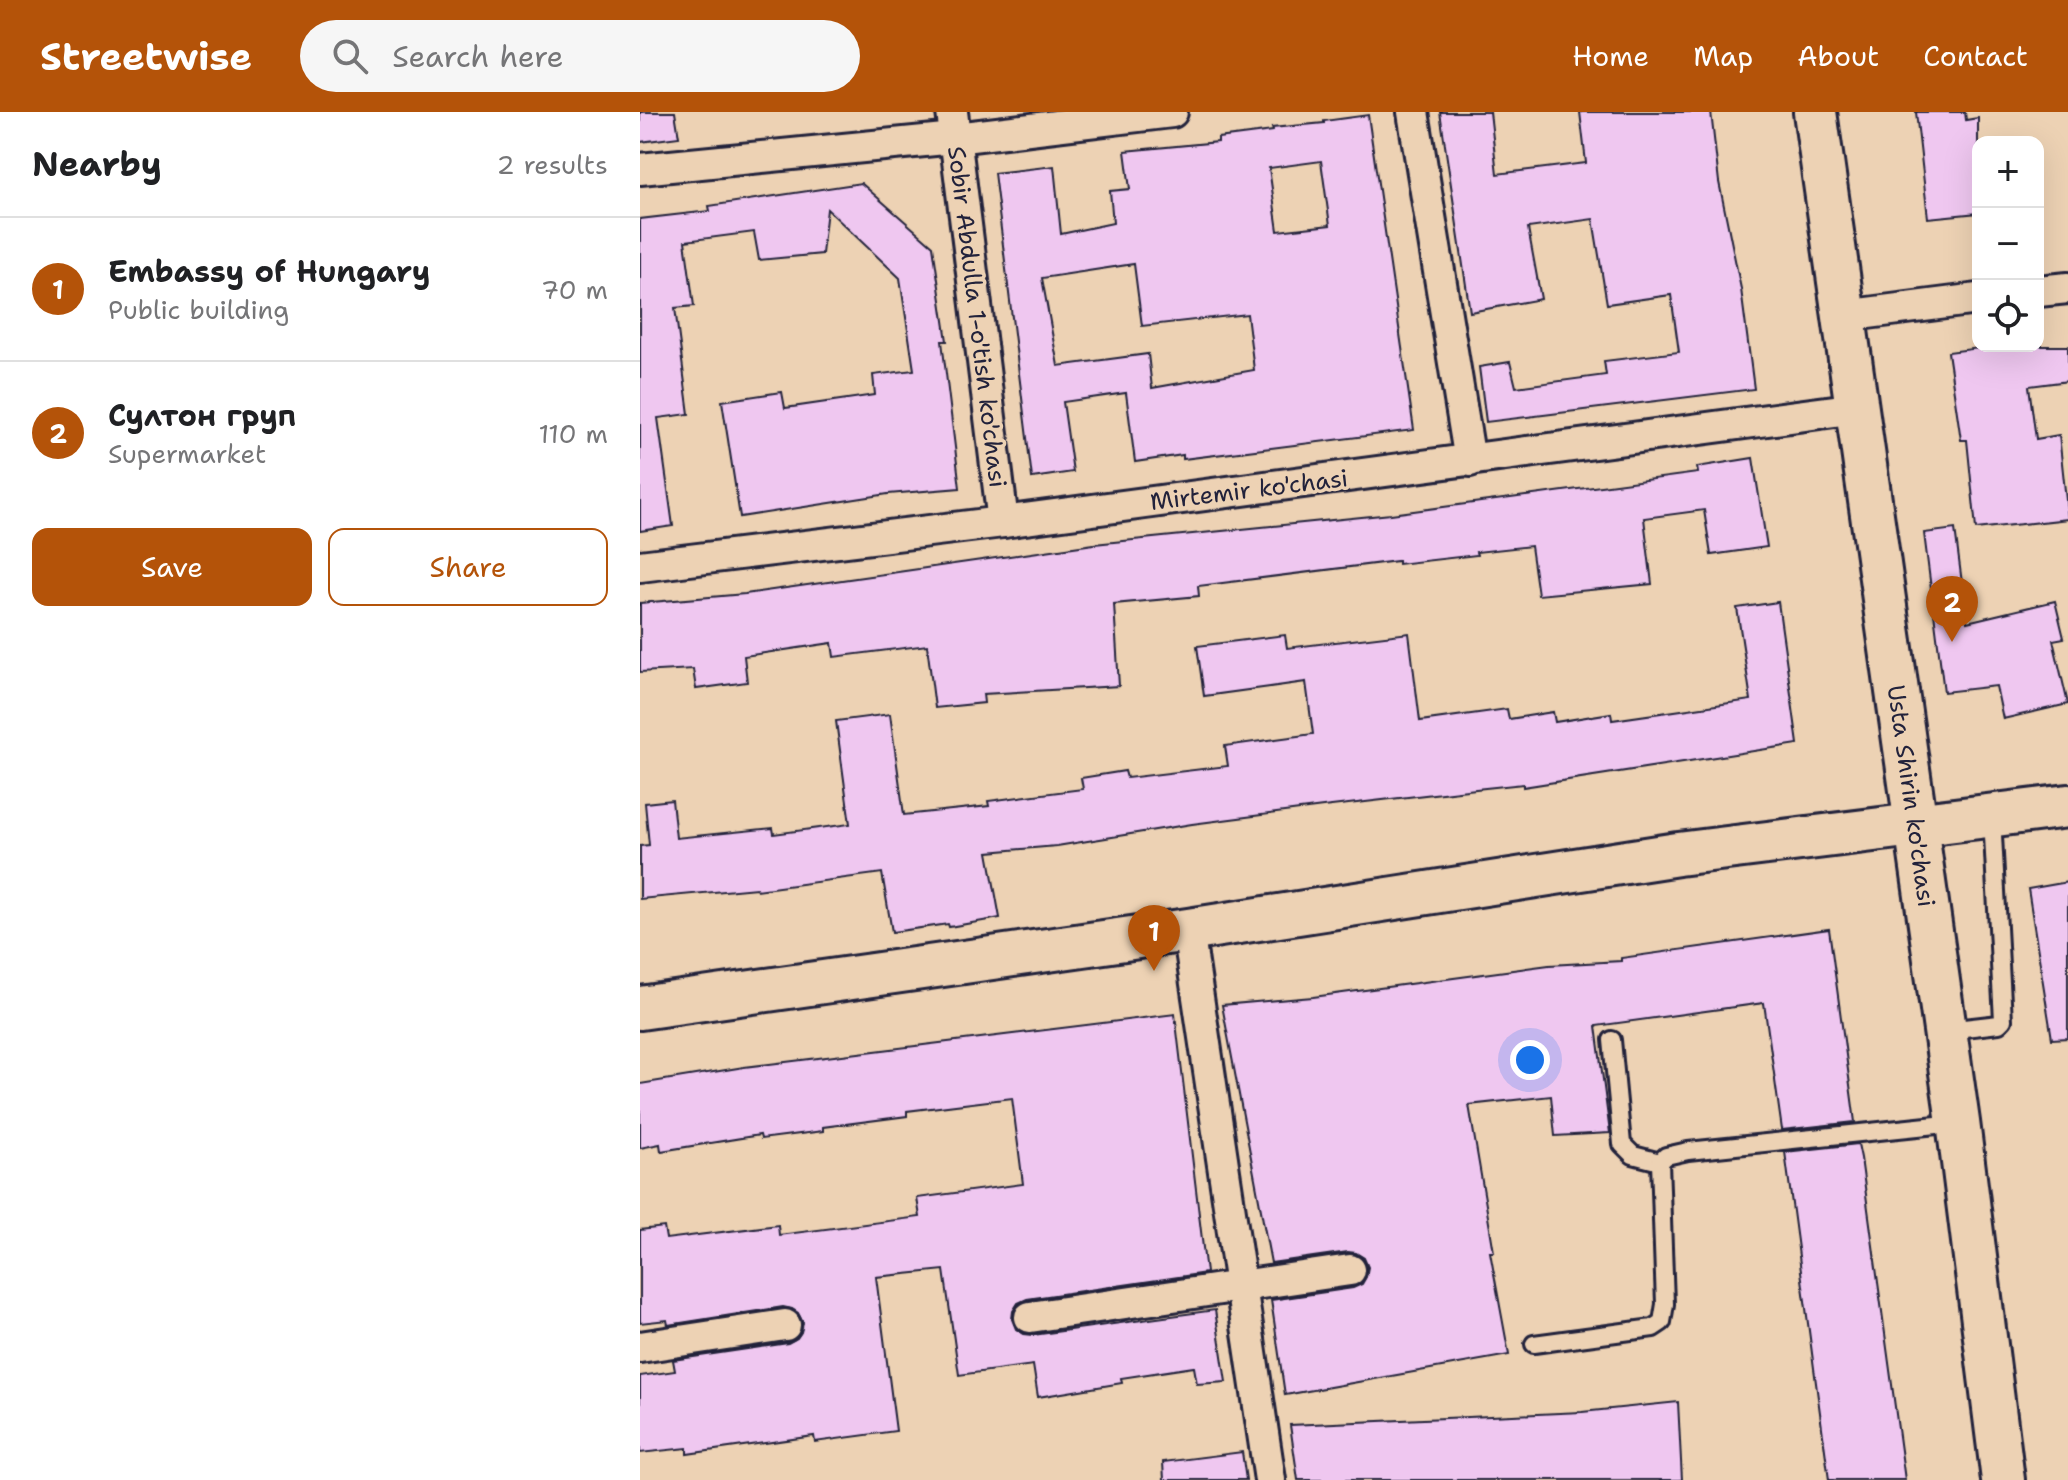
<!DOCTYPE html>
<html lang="en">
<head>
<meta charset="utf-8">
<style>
	body { margin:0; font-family:"Shantell Sans",sans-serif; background:#f6f6f6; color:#202124 }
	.controls { position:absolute; right:24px; top:24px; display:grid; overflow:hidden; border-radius:16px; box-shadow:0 8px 32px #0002 }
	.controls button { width:72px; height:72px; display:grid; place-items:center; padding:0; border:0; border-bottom:2px solid #e0e0e0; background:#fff; color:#202124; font:40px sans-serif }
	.you { position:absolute; left:890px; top:948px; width:28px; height:28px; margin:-20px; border:6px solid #fff; border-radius:50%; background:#1a73e8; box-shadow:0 0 0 12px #1a73e833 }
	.badge { display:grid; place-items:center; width:52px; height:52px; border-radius:50%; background:#b45309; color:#fff; font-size:26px; font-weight:700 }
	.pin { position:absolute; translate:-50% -66px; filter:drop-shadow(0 2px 4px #0008) }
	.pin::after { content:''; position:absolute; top:42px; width:28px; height:24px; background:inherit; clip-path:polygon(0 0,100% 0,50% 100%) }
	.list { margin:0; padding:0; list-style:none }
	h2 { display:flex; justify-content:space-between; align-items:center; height:104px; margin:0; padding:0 32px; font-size:34px }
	h2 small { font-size:26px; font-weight:400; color:#757577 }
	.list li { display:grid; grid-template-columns:52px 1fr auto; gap:24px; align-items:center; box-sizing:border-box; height:144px; padding:0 32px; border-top:2px solid #e0e0e0 }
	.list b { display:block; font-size:30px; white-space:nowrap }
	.list p { margin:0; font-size:26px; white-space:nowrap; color:#757577 }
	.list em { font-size:26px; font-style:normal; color:#757577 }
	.actions { display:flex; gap:16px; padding:24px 32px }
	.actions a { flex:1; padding:18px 0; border:2px solid #b45309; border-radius:16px; text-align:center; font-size:28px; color:#b45309 }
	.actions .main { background:#b45309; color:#fff }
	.icon { flex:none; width:44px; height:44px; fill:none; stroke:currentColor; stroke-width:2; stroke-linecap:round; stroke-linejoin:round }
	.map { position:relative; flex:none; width:1428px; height:1368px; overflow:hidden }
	header { display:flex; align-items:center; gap:48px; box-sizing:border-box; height:112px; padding:0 40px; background:#b45309; color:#fff }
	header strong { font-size:38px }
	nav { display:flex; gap:44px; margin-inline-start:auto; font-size:28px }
	.search { width:560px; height:72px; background:#f6f6f6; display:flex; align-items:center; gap:20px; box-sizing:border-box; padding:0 28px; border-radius:44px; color:#757577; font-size:30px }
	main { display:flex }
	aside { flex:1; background:#fff }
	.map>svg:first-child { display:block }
</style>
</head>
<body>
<header>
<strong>Streetwise</strong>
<div class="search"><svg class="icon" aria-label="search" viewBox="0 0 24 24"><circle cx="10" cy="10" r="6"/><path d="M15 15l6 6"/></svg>Search here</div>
<nav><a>Home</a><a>Map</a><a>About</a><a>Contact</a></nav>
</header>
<main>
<aside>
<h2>Nearby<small>2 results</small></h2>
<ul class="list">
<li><span class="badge">1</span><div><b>Embassy of Hungary</b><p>Public building</p></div><em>70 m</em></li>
<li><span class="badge">2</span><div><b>Султон груп</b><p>Supermarket</p></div><em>110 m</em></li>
</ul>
<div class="actions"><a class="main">Save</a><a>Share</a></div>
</aside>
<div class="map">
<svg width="1428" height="1368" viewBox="0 0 1428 1368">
	<rect width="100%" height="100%" fill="#edd2b4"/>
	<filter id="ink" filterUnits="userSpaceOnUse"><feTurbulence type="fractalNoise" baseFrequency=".0125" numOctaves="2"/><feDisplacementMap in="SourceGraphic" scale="16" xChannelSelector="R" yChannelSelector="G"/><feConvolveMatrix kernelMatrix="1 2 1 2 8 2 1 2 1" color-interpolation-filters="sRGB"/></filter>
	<g filter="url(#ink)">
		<!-- building -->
		<g fill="#efc7f0" stroke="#22223b" stroke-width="2" fill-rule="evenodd">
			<polygon points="0,0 35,0 39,25 0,30"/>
			<polygon points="800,0 850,0 857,62 946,51 940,0 1071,0 1079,70 1101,177 1114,277 846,310 839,255 870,250 876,275 966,263 964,249 1039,240 1031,183 967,192 953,107 888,116 901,187 830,200"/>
			<polygon points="1276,0 1325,0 1326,8 1338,6 1338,101 1288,106"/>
			<path d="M728 3 774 318 543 347V343L495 350 486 281 423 290 433 360 392 366 354 61 414 54 421 122 473 111 470 79 490 77 485 39 578 30V26L633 19 632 16 684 11V9ZM681 49 690 113 638 119 629 56ZM494 152 502 214 607 202 614 258 512 276 508 242 418 254 402 166Z"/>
			<polygon points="221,71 293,134 307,229 302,229 320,376 248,382 100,405 82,289 142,280 145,296 235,283 233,263 274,258 260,166 187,97 182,142 119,148 114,120 45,129 54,194 35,196 49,302 18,306 33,414 0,419 0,107 70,99 69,94"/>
			<polygon points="1355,234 1428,234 1428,269 1389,274 1396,327 1419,323 1428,407 1336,417 1327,328 1321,328 1308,240"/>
			<polygon points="1113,346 1127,435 1071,443 1064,398 1004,406 1012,472 898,483 891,434 836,440 837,443 758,452 758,449 558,474 559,484 474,492 479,574 343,582 344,591 295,596 287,533 194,545 192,531 104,544 107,570 56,577 53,557 0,560 0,491 105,482 454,432 751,402 1058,361 1057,355"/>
			<polygon points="1315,417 1327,510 1415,489 1424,526 1413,528 1428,592 1363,607 1356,574 1304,580 1284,421"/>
			<polygon points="1138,490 1158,632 883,675 883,672 836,677 683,695 552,712 417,734 348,740 360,806 309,815 308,812 252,820 242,761 117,778 116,776 0,787 0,734 9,733 5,691 32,688 36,726 133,716 134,722 210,712 196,609 250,602 264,703 349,694 348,689 443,677 441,666 485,659 487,666 588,654 585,634 673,622 666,570 564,584 557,534 645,523 647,536 769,521 780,609 867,597 869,607 913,600 915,610 971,601 972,608 1111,588 1097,496"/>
			<polygon points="1428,770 1428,926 1412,927 1388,777"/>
			<polygon points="1189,817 1215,1010 1142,1018 1124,891 956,914 970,1021 915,1024 911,984 829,993 854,1140 850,1140 869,1243 645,1283 631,1188 713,1176 722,1172 726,1165 728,1155 724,1146 716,1141 708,1140 631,1151 582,893 673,885 909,853 981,849 981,846"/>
			<polygon points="535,902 566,1161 387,1187 378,1191 373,1199 372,1207 376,1217 384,1222 393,1223 575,1198 586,1270 557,1272 554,1255 481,1266 482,1271 398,1285 393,1253 319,1263 304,1158 236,1165 256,1319 175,1330 174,1324 47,1342 47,1336 0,1341 0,1264 35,1259 33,1248 148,1231 157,1226 161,1220 163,1211 158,1201 152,1197 143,1195 28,1213 27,1208 0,1211 0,1118 24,1115 26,1127 138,1113 139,1123 280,1105 277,1086 383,1072 372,986 267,999 267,1004 183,1015 183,1019 121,1027 120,1023 21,1039 20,1032 0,1036 0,972 104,955"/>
			<polygon points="1218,1032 1221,1046 1265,1368 1189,1368 1145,1040"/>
			<polygon points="1038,1290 1042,1368 658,1368 650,1313 942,1300"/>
			<polygon points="602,1340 606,1368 524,1368 523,1350"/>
		</g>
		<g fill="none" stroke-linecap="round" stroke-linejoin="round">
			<defs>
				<g id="lane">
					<polyline points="1307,918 1359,912 1363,908 1352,705"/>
					<polyline points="972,928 982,1032 993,1043 1020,1050"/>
					<polyline points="894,1232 1013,1216 1022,1210 1025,1192 1020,1050 1026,1044 1048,1039 1316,1011"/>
				</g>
				<g id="street">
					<polyline points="312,0 363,410"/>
					<polyline points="773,0 830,349"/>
					<polyline points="0,57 315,26 532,0"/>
					<polyline points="1398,179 1428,176"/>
					<polyline points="1204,204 1338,187"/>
					<polyline points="0,454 363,410 1217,296"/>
					<polyline points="548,818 630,1368"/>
					<polyline points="390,1205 710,1158"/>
					<polyline points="0,1235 145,1213"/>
				</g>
				<g id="secondary">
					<polyline points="1175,0 1318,1010 1363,1368"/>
					<polyline points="0,896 548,818 1038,742 1428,694"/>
				</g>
			</defs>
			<!-- lane casing -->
			<use href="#lane" stroke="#22223b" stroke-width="22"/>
			<!-- street casing -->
			<use href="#street" stroke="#22223b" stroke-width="36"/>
			<!-- secondary casing -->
			<use href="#secondary" stroke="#22223b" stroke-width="48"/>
			<!-- lane -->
			<use href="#lane" stroke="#edd2b4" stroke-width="16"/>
			<!-- street -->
			<use href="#street" stroke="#edd2b4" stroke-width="30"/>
			<!-- secondary -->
			<use href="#secondary" stroke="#edd2b4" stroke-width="42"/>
		</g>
	</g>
	<g text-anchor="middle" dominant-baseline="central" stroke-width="7" stroke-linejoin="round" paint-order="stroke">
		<!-- street labels -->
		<g font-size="24" fill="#22223b" stroke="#edd2b4">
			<text transform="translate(337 205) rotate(83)">Sobir Abdulla 1-o'tish ko'chasi</text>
			<text transform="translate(609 378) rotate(-7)">Mirtemir ko'chasi</text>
			<text transform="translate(1271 684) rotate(82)">Usta Shirin ko'chasi</text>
		</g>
	</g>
</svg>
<div class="controls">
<button>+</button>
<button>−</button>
<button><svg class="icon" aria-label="locate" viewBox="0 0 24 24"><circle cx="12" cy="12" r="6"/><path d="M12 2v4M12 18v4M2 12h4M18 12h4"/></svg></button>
</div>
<div class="you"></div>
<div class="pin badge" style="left:514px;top:859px">1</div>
<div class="pin badge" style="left:1312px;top:530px">2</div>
</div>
</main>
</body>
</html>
